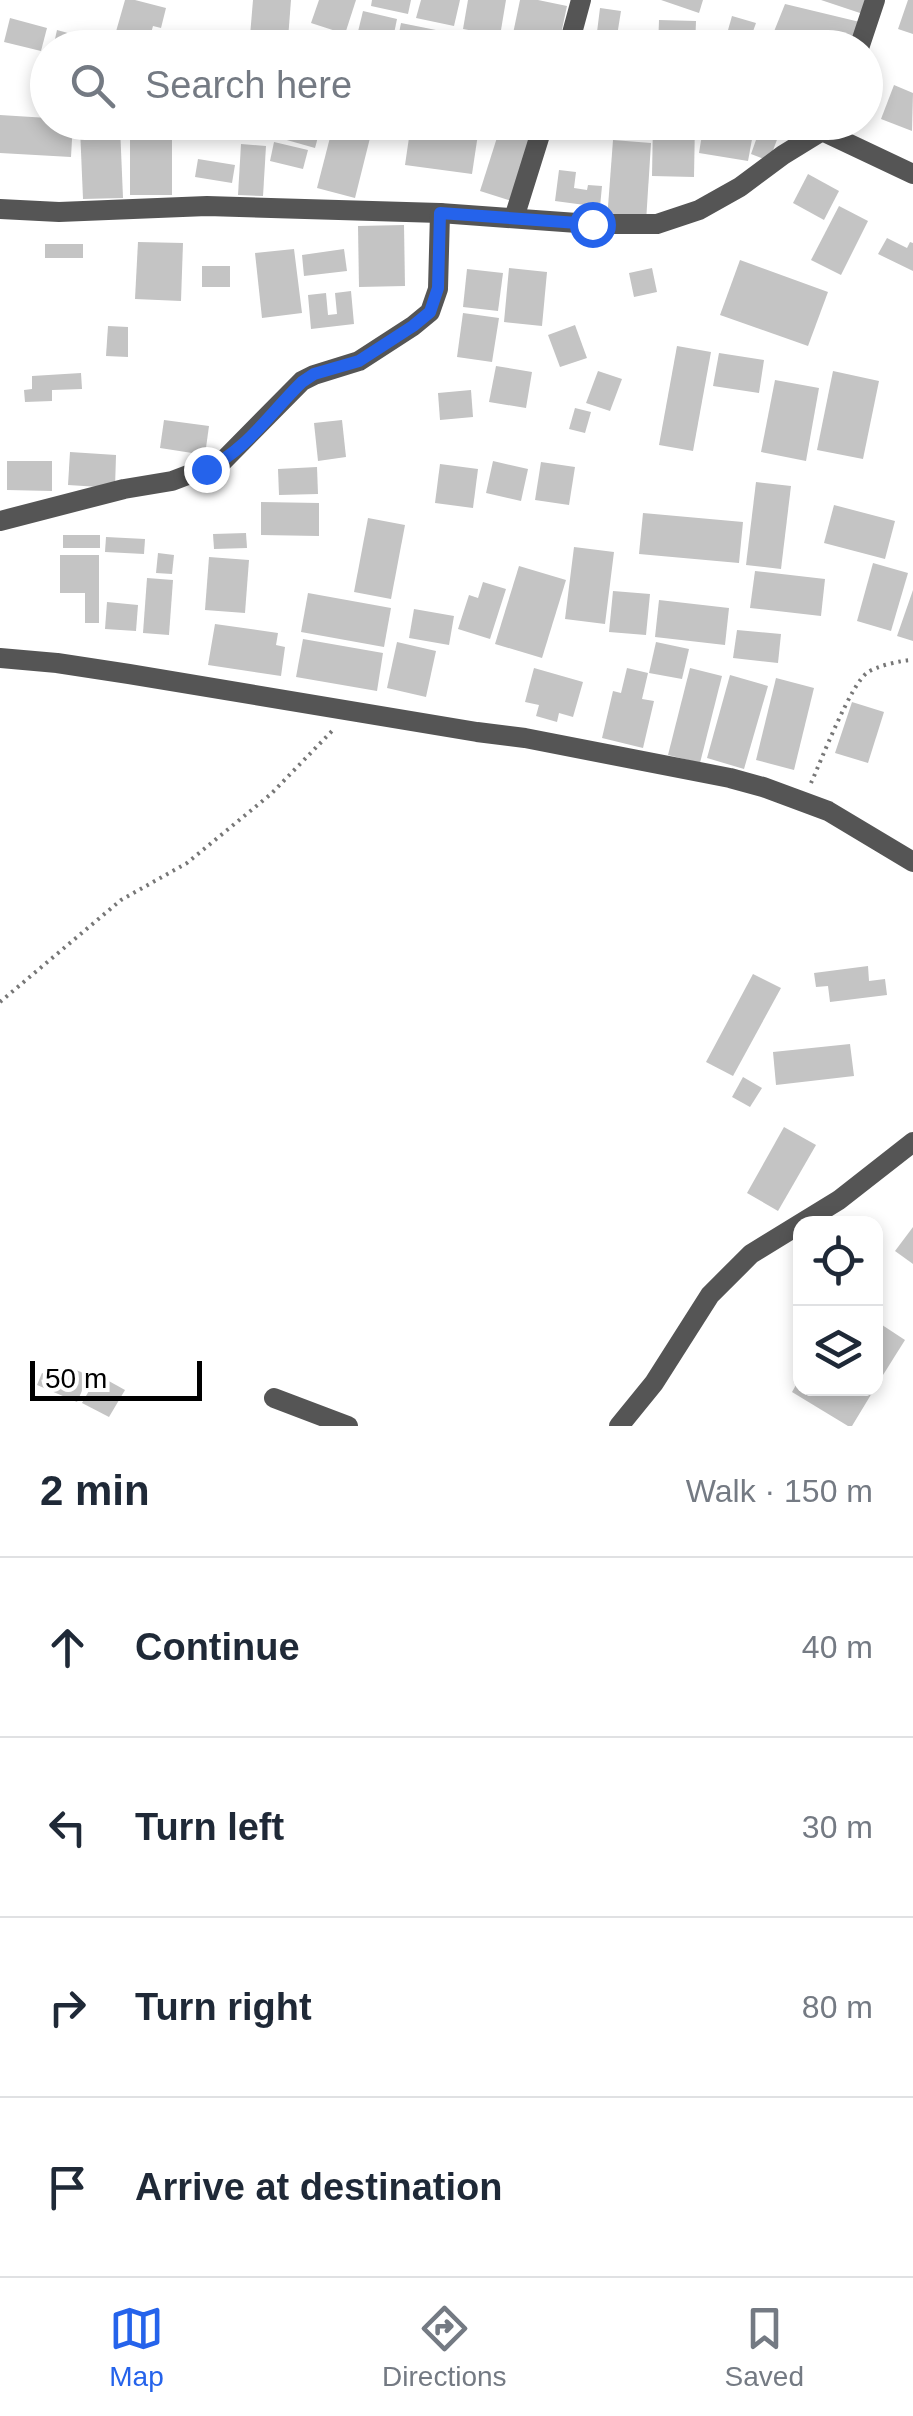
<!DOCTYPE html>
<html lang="en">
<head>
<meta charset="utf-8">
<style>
	body { margin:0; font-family:Arial,sans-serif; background:#f6f6f7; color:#1f2937 }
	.controls { position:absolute; right:30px; bottom:30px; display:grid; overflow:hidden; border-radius:20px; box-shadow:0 5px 15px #0003 }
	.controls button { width:90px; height:90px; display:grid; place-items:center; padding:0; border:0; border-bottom:2px solid #e0e1e3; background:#fff; color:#1f2937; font:50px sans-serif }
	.scale { position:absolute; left:30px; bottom:25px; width:172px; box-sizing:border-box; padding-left:10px; border:5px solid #000; border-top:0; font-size:28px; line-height:35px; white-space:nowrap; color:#000; -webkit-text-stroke:8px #fff; paint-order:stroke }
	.stop { position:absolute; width:30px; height:30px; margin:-22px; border:8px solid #2563eb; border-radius:50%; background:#fff }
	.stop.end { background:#2563eb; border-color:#fff; box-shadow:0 2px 10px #0008 }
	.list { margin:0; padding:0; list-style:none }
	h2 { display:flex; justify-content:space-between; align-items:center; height:130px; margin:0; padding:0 40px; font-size:42px }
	h2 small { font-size:32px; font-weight:400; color:#747a83 }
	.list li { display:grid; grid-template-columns:65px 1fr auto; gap:30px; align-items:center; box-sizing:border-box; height:180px; padding:0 40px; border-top:2px solid #e0e1e3 }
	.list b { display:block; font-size:38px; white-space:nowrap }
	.list em { font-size:32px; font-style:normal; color:#747a83 }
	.icon { flex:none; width:55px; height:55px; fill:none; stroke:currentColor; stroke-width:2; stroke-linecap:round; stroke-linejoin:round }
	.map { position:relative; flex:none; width:913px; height:1426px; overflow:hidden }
	.search { position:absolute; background:#fff; box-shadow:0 5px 15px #0003; left:30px; right:30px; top:30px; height:110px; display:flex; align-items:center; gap:25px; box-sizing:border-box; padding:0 35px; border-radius:55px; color:#747a83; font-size:38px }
	.sheet { height:850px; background:#fff }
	nav { display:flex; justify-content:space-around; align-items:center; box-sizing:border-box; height:140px; border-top:2px solid #e0e1e3; background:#fff; font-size:28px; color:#747a83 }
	nav a { display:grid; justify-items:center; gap:5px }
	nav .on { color:#2563eb }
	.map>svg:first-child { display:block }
</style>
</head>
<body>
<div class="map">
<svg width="913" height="1426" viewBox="0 0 913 1426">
	<rect width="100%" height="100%" fill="#fff"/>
	<!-- building -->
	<g fill="#c4c4c4">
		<polygon points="125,0 135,0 166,8 161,28 153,26 148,44 115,35"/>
		<polygon points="253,0 291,0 288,39 250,36"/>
		<polygon points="319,0 356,0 345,34 311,23"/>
		<polygon points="372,0 411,0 408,14 371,6"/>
		<polygon points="421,0 460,0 454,26 416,18"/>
		<polygon points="468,0 506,0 500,36 463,29"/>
		<polygon points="520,0 538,0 567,6 558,48 510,48"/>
		<polygon points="661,0 703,0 699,13"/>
		<polygon points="821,0 871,0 866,15"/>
		<polygon points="908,0 913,0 913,34 898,29"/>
		<polygon points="785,4 864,23 857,48 815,48 773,34"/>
		<polygon points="600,8 621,11 616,42 596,40"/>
		<polygon points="363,11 397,19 391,48 354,48"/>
		<polygon points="732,16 756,23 751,37 728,30"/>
		<polygon points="10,18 47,28 41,51 4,42"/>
		<polygon points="659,20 696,21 695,48 658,48"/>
		<polygon points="401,23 446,32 442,48 396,48"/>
		<polygon points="57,30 101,42 99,48 53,48"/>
		<polygon points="473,34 498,39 496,48 470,48"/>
		<polygon points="194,37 239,46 239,48 192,48"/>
		<polygon points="894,85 913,93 912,131 881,119"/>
		<polygon points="0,115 48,118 48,122 73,122 71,157 0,153"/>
		<polygon points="253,122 322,122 315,148 251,130"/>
		<polygon points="334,122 374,122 355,198 317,188"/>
		<polygon points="589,122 625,122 624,138 588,136"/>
		<polygon points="653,122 695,122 694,177 652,176"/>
		<polygon points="704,122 755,123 748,161 699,153"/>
		<polygon points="762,123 781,129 769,161 751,154"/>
		<rect x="130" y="124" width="42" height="71"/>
		<polygon points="411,124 478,134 472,174 405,165"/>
		<polygon points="501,125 533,135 512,201 480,191"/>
		<polygon points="120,126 123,198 83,199 80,128"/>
		<polygon points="613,140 651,143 646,222 607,220"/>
		<polygon points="274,142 308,150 303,169 270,161"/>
		<polygon points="241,144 266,146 263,196 238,195"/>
		<polygon points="198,159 235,165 232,183 195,177"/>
		<polygon points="559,170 576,172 574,188 587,190 588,185 602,186 600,207 555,201"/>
		<polygon points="808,174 839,191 824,220 793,203"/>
		<polygon points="839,206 868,221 841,275 811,260"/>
		<polygon points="404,225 405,286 359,287 358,226"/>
		<polygon points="887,238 907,248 910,242 913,243 913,271 878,254"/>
		<polygon points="138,242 183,243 181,301 135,299"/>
		<rect x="45" y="244" width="38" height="14"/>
		<polygon points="294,249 302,313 262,318 255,253"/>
		<polygon points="344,249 347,271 304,276 302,255"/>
		<polygon points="740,260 828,292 808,346 720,315"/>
		<rect x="202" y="266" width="28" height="21"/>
		<polygon points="509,268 547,272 542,326 504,322"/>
		<polygon points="652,268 657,292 634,297 629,273"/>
		<polygon points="467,269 503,273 498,311 463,307"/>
		<polygon points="351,291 354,324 311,329 308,295 326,293 328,315 337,314 335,293"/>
		<polygon points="463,313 499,318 492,362 457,357"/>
		<polygon points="575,325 587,358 560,367 548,335"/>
		<polygon points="108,326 128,327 128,357 106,356"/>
		<polygon points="677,346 711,352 693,451 659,445"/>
		<polygon points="719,353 764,360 759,393 713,386"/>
		<polygon points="496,366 532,372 526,408 489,402"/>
		<polygon points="598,371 622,379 610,411 586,403"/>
		<polygon points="833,371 879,381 863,459 817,450"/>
		<polygon points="81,373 82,389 52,390 52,401 25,402 24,390 32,389 32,376"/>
		<polygon points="775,380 819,388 806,461 761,452"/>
		<polygon points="471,390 473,417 440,420 438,393"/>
		<polygon points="575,408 591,412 585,433 569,429"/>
		<polygon points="164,420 209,426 205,455 160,448"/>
		<polygon points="342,420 346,457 318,461 314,423"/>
		<polygon points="70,452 116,455 115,488 68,485"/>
		<polygon points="7,461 52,461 52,491 7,490"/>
		<polygon points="493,461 528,469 521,501 486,493"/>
		<polygon points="541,462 575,467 569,505 535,500"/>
		<polygon points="440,464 478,469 473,508 435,503"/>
		<polygon points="317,467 318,494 279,495 278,469"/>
		<polygon points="756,482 791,486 781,569 746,565"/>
		<polygon points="261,502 319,503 319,536 261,535"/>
		<polygon points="834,505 895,521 885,559 824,543"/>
		<polygon points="643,513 743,522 739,563 639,554"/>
		<polygon points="368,518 405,525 391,599 354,592"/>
		<polygon points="246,533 247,548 214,549 213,534"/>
		<rect x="63" y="535" width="37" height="13"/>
		<polygon points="106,537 145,539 144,554 105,552"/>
		<polygon points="574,547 614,552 605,624 565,619"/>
		<polygon points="158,553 174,555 172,574 156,573"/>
		<polygon points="60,555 99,555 99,623 85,623 85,593 60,593"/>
		<polygon points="209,557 249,560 245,613 205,610"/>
		<polygon points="873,563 908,573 891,631 857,621"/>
		<polygon points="519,566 566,580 542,658 495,644"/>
		<polygon points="755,571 825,579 821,616 750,608"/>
		<polygon points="147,578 173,580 169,635 143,633"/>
		<polygon points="483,582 506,589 490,639 458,629 469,595 478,598"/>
		<polygon points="913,590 913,641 897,636"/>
		<polygon points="613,591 650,594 646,635 609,632"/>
		<polygon points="308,593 391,608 384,647 301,632"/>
		<polygon points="659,600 729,608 725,645 655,637"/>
		<polygon points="107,602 138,605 136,631 105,629"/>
		<polygon points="414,609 454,616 449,645 409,638"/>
		<polygon points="215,624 278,633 276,645 285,647 281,676 208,665"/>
		<polygon points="737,630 781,634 778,663 733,658"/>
		<polygon points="303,639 383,653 377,691 296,677"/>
		<polygon points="397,642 436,651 426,697 387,688"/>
		<polygon points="656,642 689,649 682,679 649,673"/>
		<polygon points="534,668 583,682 573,717 559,713 557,722 536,716 539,705 525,702"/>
		<polygon points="627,668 648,673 642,699 654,701 643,748 602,738 613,691 621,693"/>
		<polygon points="690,668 722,676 700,763 668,755"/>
		<polygon points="730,675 768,686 744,769 707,758"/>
		<polygon points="776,678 814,688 794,770 756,760"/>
		<polygon points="852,702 884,712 868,763 835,753"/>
		<polygon points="868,966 869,981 885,979 887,995 830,1002 828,986 816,987 814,973"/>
		<polygon points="753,974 781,988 733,1076 706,1062"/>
		<polygon points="850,1044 854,1076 776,1085 773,1052"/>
		<polygon points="743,1077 762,1088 750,1107 732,1097"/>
		<polygon points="784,1127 816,1145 778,1211 747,1193"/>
		<polygon points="913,1227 913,1264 895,1251"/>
		<polygon points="876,1321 905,1340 878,1383 876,1381"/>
		<polygon points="68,1367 89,1375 77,1402 37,1385 42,1373 62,1382"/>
		<polygon points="98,1375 125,1390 109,1417 82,1403"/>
		<polygon points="800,1378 800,1388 875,1388 852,1426 848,1426 792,1392"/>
	</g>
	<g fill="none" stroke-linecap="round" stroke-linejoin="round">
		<!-- path -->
		<g stroke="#777" stroke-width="4" stroke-dasharray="2.5 5" stroke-linecap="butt">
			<path d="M811 783C821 761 851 683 868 672 877 666 902 660 913 660"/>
			<polyline points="0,1002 121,900 187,863 271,794 332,731"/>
		</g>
		<!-- minor -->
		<g stroke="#555" stroke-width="20">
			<polyline points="568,48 581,0"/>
			<polyline points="859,48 875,0"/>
			<polyline points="822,131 913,174"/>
			<polyline points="0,209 59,212 207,206 440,213 591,224 657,224 699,210 740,187 783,155 822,131 826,122"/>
			<polyline points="514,218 544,122"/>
			<polyline points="0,521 124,489 172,481 222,462 302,381 314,375 359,361 413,326 430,312 438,289 440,213"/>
			<polyline points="274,1398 348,1426"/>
			<polyline points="619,1426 654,1383 710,1295 751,1254 839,1200 913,1142"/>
		</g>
		<!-- tertiary -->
		<polyline stroke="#555" stroke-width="20" points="0,658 57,663 129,674 477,732 525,738 730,778 763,787 828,811 913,862"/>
	</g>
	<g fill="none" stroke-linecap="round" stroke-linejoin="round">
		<!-- route -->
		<path stroke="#2563eb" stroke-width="12" d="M206 469C245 452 272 411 302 382L314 374 359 361 413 326 430 312 438 288 440 213 592 224"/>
	</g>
</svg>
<div class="controls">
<button><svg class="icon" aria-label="locate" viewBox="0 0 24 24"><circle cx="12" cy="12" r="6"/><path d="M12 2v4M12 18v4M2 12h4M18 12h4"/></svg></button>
<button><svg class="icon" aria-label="layers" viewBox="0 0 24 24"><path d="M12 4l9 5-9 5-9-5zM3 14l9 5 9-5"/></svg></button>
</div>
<div class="scale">50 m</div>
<div class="stop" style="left:592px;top:224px"></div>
<div class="stop end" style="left:206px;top:469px"></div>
<div class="search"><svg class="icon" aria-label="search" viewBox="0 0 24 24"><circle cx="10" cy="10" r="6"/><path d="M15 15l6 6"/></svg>Search here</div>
</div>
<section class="sheet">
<h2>2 min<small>Walk · 150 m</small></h2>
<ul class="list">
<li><svg class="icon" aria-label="ahead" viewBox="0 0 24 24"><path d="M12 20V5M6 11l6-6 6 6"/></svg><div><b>Continue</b></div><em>40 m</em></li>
<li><svg class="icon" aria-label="left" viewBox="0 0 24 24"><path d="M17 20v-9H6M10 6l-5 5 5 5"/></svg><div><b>Turn left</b></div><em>30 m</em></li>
<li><svg class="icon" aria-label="right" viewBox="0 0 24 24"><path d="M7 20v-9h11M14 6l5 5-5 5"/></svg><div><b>Turn right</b></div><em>80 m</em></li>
<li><svg class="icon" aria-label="arrive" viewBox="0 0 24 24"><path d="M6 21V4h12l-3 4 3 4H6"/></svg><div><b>Arrive at destination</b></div></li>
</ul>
</section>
<nav>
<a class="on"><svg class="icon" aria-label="map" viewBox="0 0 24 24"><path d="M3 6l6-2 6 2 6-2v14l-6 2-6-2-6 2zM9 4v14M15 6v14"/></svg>Map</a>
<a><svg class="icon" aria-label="directions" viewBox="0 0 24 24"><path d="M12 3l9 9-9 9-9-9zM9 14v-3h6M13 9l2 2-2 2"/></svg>Directions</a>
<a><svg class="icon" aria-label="saved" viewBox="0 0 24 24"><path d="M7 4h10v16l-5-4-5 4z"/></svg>Saved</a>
</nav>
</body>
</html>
